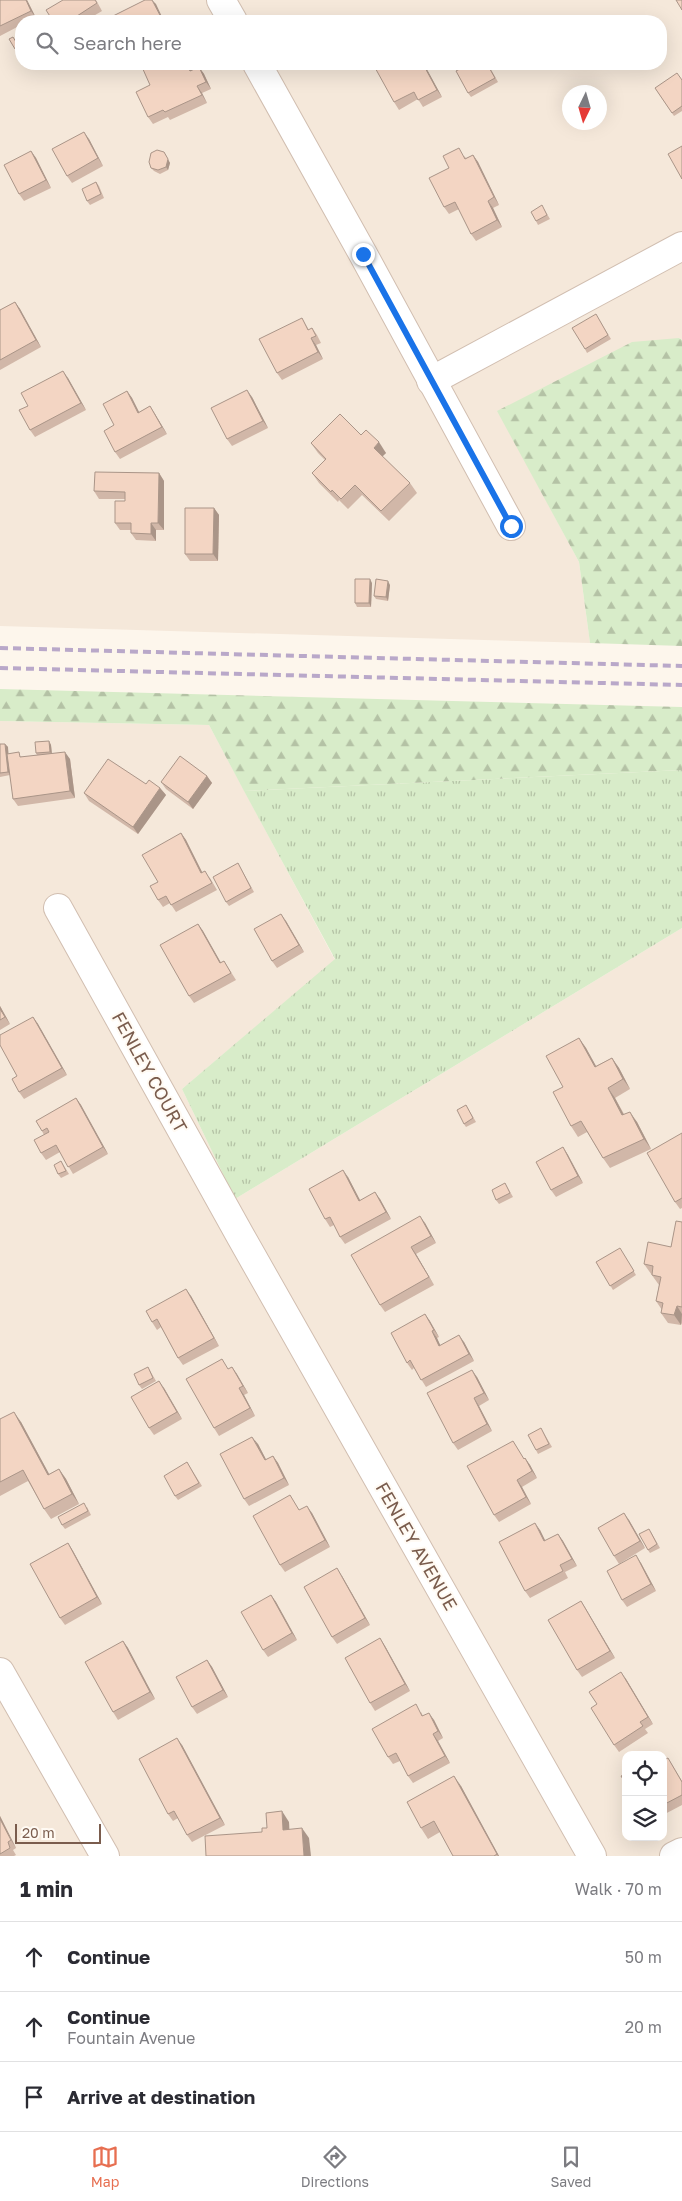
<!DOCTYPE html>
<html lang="en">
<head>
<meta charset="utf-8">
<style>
	body { margin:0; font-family:"Golos Text",sans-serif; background:#f2f2f3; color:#2b2b33 }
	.controls { position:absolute; right:15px; bottom:15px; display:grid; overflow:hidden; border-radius:10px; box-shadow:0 5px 20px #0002 }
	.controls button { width:45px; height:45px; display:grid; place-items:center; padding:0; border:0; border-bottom:1px solid #e1e1e2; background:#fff; color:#2b2b33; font:25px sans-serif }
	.compass { position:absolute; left:562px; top:85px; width:45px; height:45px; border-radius:50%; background:#fff; box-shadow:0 5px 20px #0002; rotate:185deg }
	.scale { position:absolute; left:15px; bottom:12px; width:86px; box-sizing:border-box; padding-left:5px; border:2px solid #7a5c4d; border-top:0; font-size:14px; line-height:18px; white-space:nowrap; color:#7a5c4d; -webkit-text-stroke:4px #fffaf3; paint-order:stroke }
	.stop { position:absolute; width:15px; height:15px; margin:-11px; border:4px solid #1a73e8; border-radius:50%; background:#fff }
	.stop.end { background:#1a73e8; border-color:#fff; box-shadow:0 1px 5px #0008 }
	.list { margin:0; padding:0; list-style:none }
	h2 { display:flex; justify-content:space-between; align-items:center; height:65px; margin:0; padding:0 20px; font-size:21px }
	h2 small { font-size:16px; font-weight:400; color:#7c7c81 }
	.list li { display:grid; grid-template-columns:32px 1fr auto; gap:15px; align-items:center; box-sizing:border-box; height:70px; padding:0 20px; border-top:1px solid #e1e1e2 }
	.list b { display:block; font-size:19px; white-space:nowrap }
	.list p { margin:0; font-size:16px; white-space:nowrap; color:#7c7c81 }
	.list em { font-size:16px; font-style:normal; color:#7c7c81 }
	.icon { flex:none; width:28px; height:28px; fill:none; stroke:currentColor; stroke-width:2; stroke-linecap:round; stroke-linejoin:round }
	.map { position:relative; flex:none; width:682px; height:1856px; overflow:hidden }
	.search { position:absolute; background:#fff; box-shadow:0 5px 20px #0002; left:15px; right:15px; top:15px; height:55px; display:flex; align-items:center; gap:12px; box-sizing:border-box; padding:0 18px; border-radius:20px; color:#7c7c81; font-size:19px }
	.sheet { height:275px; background:#fff }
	nav { display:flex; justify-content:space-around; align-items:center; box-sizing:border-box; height:70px; border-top:1px solid #e1e1e2; background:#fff; font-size:14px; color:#7c7c81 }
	nav a { display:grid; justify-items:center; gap:2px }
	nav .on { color:#e76f51 }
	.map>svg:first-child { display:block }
</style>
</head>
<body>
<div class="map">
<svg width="682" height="1856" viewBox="0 0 682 1856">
	<defs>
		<pattern id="grass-tufts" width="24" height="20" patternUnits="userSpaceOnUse" patternTransform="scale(1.25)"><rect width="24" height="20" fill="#d8ecc9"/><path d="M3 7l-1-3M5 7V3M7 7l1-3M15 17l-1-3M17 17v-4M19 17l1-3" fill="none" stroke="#b4c2a5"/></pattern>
		<pattern id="forest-firs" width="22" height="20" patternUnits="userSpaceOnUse" patternTransform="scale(1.25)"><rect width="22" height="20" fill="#d8ecc9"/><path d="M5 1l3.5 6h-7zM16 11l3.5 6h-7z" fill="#b4c2a5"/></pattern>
	</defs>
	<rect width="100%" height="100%" fill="#fdf6ec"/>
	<!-- residential -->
	<g fill="#f5e8da" fill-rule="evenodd">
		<path d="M0 0H682V340L679 338 498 411 579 562 590 643 0 626ZM21 21H661V64H21ZM570 92H600V122H570Z"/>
		<path d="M0 721 209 725 335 960 182 1089 235 1199 682 928V1856H605L235 1199 219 1227 575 1856H0ZM626 1755H663V1837H626Z"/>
	</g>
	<!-- grass -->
	<polygon fill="url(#grass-tufts)" points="682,770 682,928 235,1199 182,1089 335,959 244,791"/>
	<!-- forest -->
	<g fill="url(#forest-firs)">
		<polygon points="679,338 682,340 682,646 590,643 579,562 497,411 632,342"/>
		<polygon points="0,689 682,707 682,770 244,791 209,725 0,721"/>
	</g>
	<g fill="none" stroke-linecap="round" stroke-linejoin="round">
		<defs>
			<g id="minor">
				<polyline points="221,0 233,21"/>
				<polyline points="257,64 363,254 511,526"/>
				<polyline points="431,381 682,246"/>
				<polyline points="58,908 241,1237 592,1856"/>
				<polyline points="0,1672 105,1856"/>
				<polyline points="674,1856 682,1852"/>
			</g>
		</defs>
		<!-- minor casing -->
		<use href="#minor" stroke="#d1beb0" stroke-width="30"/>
		<!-- minor -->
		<use href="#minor" stroke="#fff" stroke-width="28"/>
		<!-- rail -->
		<g stroke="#b9a8c9" stroke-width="4" stroke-dasharray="8 5" stroke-linecap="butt">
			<polyline points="0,648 682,666"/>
			<polyline points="0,668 682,685"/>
		</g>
	</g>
	<!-- wall -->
	<g fill="#d1b7a8">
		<polygon points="0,0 27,0 36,18 29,21 21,21 21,25 0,36"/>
		<polygon points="96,0 102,11 85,21 53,21"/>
		<polygon points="13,37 21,50 18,53 9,39"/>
		<polygon points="150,64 188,64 191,70 199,67 204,74 211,89 202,93 207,103 170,120 168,117 153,124 148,117 150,85"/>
		<polygon points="424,64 442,97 423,107 418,99 399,110 394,102"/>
		<polygon points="488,64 498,82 471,97 468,93"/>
		<polygon points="682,80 682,111 674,116 655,88"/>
		<polygon points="89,139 103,166 72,183 67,176"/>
		<polygon points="31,151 36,158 51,188 24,201 19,194"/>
		<polygon points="164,152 170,163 168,170 160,174 154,171 151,168"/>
		<polygon points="473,155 478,162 499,205 493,208 502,227 476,241 471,234 459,209 449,214 444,207 449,168 464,156 466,158"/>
		<polygon points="96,182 99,186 104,198 90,205 87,201"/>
		<polygon points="544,209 550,219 538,225 536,221"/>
		<polygon points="15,302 20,309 41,347 0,370 0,310"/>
		<polygon points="302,318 309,330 312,328 317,335 321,343 316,345 323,359 282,380 277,373"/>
		<polygon points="598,318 611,339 587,353 585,349"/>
		<polygon points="68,378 86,410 35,437 30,430 28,406"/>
		<polygon points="127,391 132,398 139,412 150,406 155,414 167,434 120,459 115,452 114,425"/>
		<polygon points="252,397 268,428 232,446 227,439"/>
		<polygon points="361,435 386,453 382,456 410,483 417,493 389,521 362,495 348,509 339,500 338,502 319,483 312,473 325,460 318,453 311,443"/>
		<polygon points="159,473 164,481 164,530 156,530 156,541 136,540 131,533 131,530 120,530 115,523 125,501 125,499 99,499 94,491"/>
		<polygon points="214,508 219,515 218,561 190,561 185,554"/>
		<polygon points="372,583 371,607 357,607 355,603"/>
		<polygon points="390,585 388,601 376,599 374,596"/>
		<polygon points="49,741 51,745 52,753 70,759 75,798 18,806 13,799 10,775 0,777 0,744 5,744 8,747 8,754 23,757 37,755 36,753"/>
		<polygon points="207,776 212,783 193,809 166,789 161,782"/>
		<polygon points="146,784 160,788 166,795 138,834 89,801 84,793"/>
		<polygon points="181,833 186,840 202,872 210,878 217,890 176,912 170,903 163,907 158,900 158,882"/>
		<polygon points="238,863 254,892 229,906 226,902"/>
		<polygon points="286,921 304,952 277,968 272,961"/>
		<polygon points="198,924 203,931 221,963 224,961 236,980 194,1003 189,996"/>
		<polygon points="0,1006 10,1024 0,1030"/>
		<polygon points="33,1017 38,1024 67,1075 24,1099 19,1092 17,1076"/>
		<polygon points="579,1038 586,1048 596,1066 612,1058 619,1068 630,1089 615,1098 624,1114 637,1122 651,1149 610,1168 603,1158 587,1132 578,1137 571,1126 563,1087"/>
		<polygon points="76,1098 81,1105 108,1154 73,1174 60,1152 46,1160 41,1153 44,1135 42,1131"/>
		<polygon points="466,1105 476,1122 466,1127 464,1124"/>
		<polygon points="682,1133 682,1208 680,1209 675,1202"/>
		<polygon points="563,1147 568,1155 583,1183 556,1197 551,1190"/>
		<polygon points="61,1161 69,1174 61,1178 58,1174"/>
		<polygon points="348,1177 360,1200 380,1199 391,1219 345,1244 340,1237 334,1225 330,1227 325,1219"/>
		<polygon points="505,1183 513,1197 499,1204 496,1200"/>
		<polygon points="682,1222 682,1323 681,1325 668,1323 661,1313 662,1310 656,1301 659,1285 644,1264 671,1247"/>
		<polygon points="425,1223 436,1243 416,1254 434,1285 385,1312 380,1305"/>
		<polygon points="622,1252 636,1275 613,1290 596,1262"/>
		<polygon points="191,1296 219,1346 183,1365 178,1358 161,1327 157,1330 152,1322"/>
		<polygon points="425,1314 439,1337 437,1338 440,1346 464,1342 474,1361 426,1387 414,1368 412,1370 407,1363"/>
		<polygon points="148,1367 156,1381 142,1389 139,1385"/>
		<polygon points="232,1367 248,1393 244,1395 255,1416 219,1436 214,1428 229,1369"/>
		<polygon points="477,1377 489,1400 479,1406 492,1431 458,1450 453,1443"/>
		<polygon points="164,1388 182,1419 154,1435 149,1428"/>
		<polygon points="0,1419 21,1422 49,1474 59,1469 66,1479 79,1504 51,1519 44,1509 28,1481 0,1496"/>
		<polygon points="541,1428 552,1447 538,1454 536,1450"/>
		<polygon points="513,1441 524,1459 525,1458 530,1465 537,1478 522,1487 531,1504 499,1522 494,1515"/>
		<polygon points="258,1444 266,1460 273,1456 278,1463 289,1485 249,1506 244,1499"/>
		<polygon points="187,1462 202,1486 178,1500 175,1496"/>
		<polygon points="290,1495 299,1510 312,1513 330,1547 285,1572 280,1565"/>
		<polygon points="87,1507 91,1515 65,1529 62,1525"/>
		<polygon points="629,1520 645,1548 619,1564 614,1556"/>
		<polygon points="540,1530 545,1541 558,1534 563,1541 577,1566 565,1572 568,1578 530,1598 525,1591"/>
		<polygon points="651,1532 660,1548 650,1553 648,1550"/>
		<polygon points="68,1543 73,1551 102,1604 65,1625 60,1618"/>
		<polygon points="641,1563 656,1591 627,1607 622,1600"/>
		<polygon points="342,1576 370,1625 337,1644 332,1637"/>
		<polygon points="271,1595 276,1602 297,1640 268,1657 263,1650"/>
		<polygon points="581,1601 586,1609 615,1658 582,1677 577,1670"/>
		<polygon points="380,1638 385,1646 410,1691 375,1711 370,1703"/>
		<polygon points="123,1641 128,1648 155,1699 118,1720 113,1712"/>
		<polygon points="207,1660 212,1667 228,1697 197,1714 192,1707"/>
		<polygon points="626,1679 653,1724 645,1729 648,1733 619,1752 614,1745 597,1704"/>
		<polygon points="421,1712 423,1716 434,1720 443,1738 438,1741 450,1763 413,1783 408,1776 400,1761 393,1764 388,1757"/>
		<polygon points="182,1745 225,1825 192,1842 187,1835 178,1818 173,1821 168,1814"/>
		<polygon points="668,1758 682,1781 682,1805 663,1815 663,1760"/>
		<polygon points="461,1786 499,1856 453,1856 440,1832 428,1839 421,1828"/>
		<polygon points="0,1816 16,1848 13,1850 16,1855 14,1856 0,1856"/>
	</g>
	<!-- shaded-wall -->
	<g fill="#aa9588">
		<polygon points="26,0 27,0 36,18 31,11"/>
		<polygon points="152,0 156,4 164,21 163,21 162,19"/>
		<polygon points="186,64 188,64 195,78 190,71"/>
		<polygon points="423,64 424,64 442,97 437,90"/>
		<polygon points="199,67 204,74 211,89 206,82"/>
		<polygon points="197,86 202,93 207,103 202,95"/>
		<polygon points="84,132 89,139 103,166 98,158"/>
		<polygon points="31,151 36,158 51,188 46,180"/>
		<polygon points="164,152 170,163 168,170 166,167"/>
		<polygon points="473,155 478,162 499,205 494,197"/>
		<polygon points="488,201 493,208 502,227 497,220"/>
		<polygon points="15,302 20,309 41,347 36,340"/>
		<polygon points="311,338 316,345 323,359 318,352"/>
		<polygon points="63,371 68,378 86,410 81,403"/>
		<polygon points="247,390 252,397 268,428 263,421"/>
		<polygon points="127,391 132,398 143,420 138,413"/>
		<polygon points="150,406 155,414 167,434 162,427"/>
		<polygon points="379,442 386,453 381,458 374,448"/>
		<polygon points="159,473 164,481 164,530 158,523"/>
		<polygon points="214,508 219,515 218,561 213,554"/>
		<polygon points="151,523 156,530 156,541 151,534"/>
		<polygon points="370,579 372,583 371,607 369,603"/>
		<polygon points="388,581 390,585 388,601 386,597"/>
		<polygon points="49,741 51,745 52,756 50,752"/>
		<polygon points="5,744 8,747 10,775 8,772"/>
		<polygon points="65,752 70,759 75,798 70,791"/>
		<polygon points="207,776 212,783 193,809 188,802"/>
		<polygon points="160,788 166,795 138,834 133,827"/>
		<polygon points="181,833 186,840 206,880 201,873"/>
		<polygon points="281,914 286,921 304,952 299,945"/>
		<polygon points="198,924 203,931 225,970 220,963"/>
		<polygon points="0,1006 10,1024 5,1017 0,1009"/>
		<polygon points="33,1017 38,1024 67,1075 62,1068"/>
		<polygon points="579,1038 586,1048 602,1077 595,1067"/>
		<polygon points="612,1058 619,1068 630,1089 623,1079"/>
		<polygon points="608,1088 615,1098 629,1125 622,1115"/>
		<polygon points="76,1098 81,1105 108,1154 103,1147"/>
		<polygon points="630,1112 637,1122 651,1149 644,1139"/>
		<polygon points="563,1147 568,1155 583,1183 578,1176"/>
		<polygon points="343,1170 348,1177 364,1208 359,1201"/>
		<polygon points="375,1192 380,1199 391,1219 386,1212"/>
		<polygon points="420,1216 425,1223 436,1243 431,1236"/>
		<polygon points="411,1247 416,1254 434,1285 429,1277"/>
		<polygon points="186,1289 191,1296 219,1346 214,1338"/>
		<polygon points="677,1306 682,1314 681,1325 674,1315"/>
		<polygon points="425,1314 430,1321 439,1337 434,1330"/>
		<polygon points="432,1331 437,1338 444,1353 439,1346"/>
		<polygon points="459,1335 464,1342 474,1361 469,1354"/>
		<polygon points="232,1367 237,1374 248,1393 243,1386"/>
		<polygon points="472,1370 477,1377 489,1400 484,1393"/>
		<polygon points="159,1381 164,1388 182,1419 177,1412"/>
		<polygon points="239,1388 244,1395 255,1416 250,1408"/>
		<polygon points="474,1398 479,1406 492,1431 487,1424"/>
		<polygon points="14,1412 21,1422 55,1485 48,1475"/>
		<polygon points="252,1437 258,1444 270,1467 265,1460"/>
		<polygon points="273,1456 278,1463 289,1485 284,1478"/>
		<polygon points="525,1458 530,1465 537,1478 532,1471"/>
		<polygon points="59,1469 66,1479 79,1504 72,1494"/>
		<polygon points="517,1480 522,1487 531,1504 526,1497"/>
		<polygon points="307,1506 312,1513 330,1547 325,1540"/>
		<polygon points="624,1513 629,1520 645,1548 640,1541"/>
		<polygon points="535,1523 540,1530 549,1548 544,1541"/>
		<polygon points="558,1534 563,1541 577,1566 572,1559"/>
		<polygon points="68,1543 73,1551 102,1604 97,1597"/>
		<polygon points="636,1555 641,1563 656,1591 651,1584"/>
		<polygon points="337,1568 342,1576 370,1625 365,1618"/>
		<polygon points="271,1595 276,1602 297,1640 292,1633"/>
		<polygon points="581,1601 586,1609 615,1658 610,1651"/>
		<polygon points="380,1638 385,1646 410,1691 405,1684"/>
		<polygon points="123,1641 128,1648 155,1699 150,1692"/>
		<polygon points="207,1660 212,1667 228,1697 223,1690"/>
		<polygon points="621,1672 626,1679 653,1724 648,1717"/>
		<polygon points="429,1713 434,1720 443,1738 438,1731"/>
		<polygon points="433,1734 438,1741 450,1763 445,1756"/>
		<polygon points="177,1738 182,1745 225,1825 220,1818"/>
		<polygon points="454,1776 461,1786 499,1856 498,1856"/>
		<polygon points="282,1811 289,1822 290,1840 283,1830"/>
		<polygon points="0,1816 16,1848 11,1840 0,1819"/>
		<polygon points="302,1828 309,1838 311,1856 304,1856"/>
	</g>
	<!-- building -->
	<g fill="#f3d5c3" stroke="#aa9588">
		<polygon points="0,0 26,0 31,11 0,26"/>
		<polygon points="63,0 95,0 97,3 77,16 80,20 78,21 53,21 46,10"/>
		<polygon points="145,0 152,0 162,19 158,21 108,21 107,19"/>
		<polygon points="676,0 682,0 682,10"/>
		<polygon points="13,37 19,47 15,49 9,39"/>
		<polygon points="150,64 186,64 190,71 199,67 206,82 197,86 202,95 165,112 163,110 148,117 136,92 150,85 142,67"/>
		<polygon points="373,64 423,64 437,90 418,100 414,92 394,102"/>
		<polygon points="469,64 487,64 495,78 468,93 456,71"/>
		<polygon points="677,73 682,80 682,106 672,113 655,88"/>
		<polygon points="84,132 98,158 67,176 52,149"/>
		<polygon points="682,146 682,179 668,154"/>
		<polygon points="459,148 465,159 473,155 494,197 488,201 497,220 471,234 455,202 444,207 429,178 449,168 443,156"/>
		<polygon points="157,150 164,152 168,159 166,167 158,170 151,168 149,162 151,153"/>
		<polygon points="31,151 46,180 19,194 4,165"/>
		<polygon points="96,182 101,194 87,201 82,189"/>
		<polygon points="542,205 547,215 536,221 531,212"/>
		<polygon points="15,302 36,340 0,360 0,310"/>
		<polygon points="596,314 608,335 585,349 572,328"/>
		<polygon points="302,318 308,330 312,328 316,336 311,338 318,352 277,373 259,339"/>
		<polygon points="63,371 81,403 30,430 19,410 28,406 21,393"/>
		<polygon points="247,390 263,421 227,439 211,408"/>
		<polygon points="127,391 138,413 150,406 162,427 115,452 104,431 114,425 103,404"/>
		<polygon points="340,414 361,435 366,430 379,442 374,448 410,483 381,511 355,485 341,499 332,490 331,492 312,473 326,459 311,443"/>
		<polygon points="95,472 159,473 158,523 151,523 151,534 131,533 131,523 115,523 115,501 125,501 125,492 94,491"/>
		<polygon points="185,508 214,508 213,554 185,554"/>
		<polygon points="355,579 370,579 369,603 355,603"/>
		<polygon points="376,579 388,581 386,597 374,596"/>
		<polygon points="49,741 50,752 36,753 35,742"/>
		<polygon points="0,744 5,744 8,772 0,773"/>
		<polygon points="19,752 20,757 65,752 70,791 13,799 7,754"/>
		<polygon points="180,756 207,776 188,802 161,782"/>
		<polygon points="108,759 146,784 149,780 160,788 133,827 84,793"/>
		<polygon points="181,833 201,873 205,871 212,883 171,905 166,896 158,900 150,886 158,882 142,855"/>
		<polygon points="238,863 251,888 226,902 213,877"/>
		<polygon points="281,914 299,945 272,961 254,929"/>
		<polygon points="198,924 220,963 224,961 231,973 189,996 160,945"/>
		<polygon points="0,1009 5,1017 0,1020"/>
		<polygon points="33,1017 62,1068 19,1092 12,1079 17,1076 0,1045 0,1035"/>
		<polygon points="579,1038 595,1067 612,1058 623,1079 608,1088 622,1115 630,1112 644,1139 603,1158 581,1121 571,1126 553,1092 563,1087 546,1056"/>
		<polygon points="76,1098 103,1147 68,1167 56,1145 41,1153 34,1140 49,1132 47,1128 42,1131 36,1121"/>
		<polygon points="466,1105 473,1118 464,1124 457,1110"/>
		<polygon points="682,1133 682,1198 675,1202 647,1153"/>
		<polygon points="563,1147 578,1176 551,1190 536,1162"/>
		<polygon points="61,1161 66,1171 58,1174 54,1165"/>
		<polygon points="343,1170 359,1201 375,1192 386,1212 340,1237 330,1217 325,1219 309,1189"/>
		<polygon points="505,1183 510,1193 496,1200 492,1190"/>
		<polygon points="420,1216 431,1236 411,1247 429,1277 380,1305 351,1255"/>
		<polygon points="676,1221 682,1222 682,1307 677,1306 674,1315 661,1313 663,1303 656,1301 661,1277 652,1275 653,1266 644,1264 648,1242 671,1247"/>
		<polygon points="620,1248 634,1271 610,1286 596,1262"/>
		<polygon points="186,1289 214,1338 178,1358 157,1319 152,1322 146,1311"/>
		<polygon points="425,1314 434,1330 432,1331 439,1346 459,1335 469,1354 421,1380 410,1360 407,1363 391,1333"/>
		<polygon points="222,1359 228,1369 232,1367 243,1386 239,1388 250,1408 214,1428 186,1379"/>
		<polygon points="148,1367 153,1378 139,1385 134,1374"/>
		<polygon points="472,1370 484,1393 474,1398 487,1424 453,1443 427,1393"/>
		<polygon points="159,1381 177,1412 149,1428 131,1397"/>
		<polygon points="14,1412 48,1475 59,1469 72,1494 44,1509 23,1470 0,1482 0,1419"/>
		<polygon points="541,1428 549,1444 536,1450 528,1435"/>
		<polygon points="252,1437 265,1460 273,1456 284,1478 244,1499 220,1454"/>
		<polygon points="513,1441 524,1459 525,1458 532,1471 517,1480 526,1497 494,1515 467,1466"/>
		<polygon points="187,1462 199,1483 175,1496 164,1476"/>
		<polygon points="290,1495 299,1510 307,1506 325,1540 280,1565 253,1516"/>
		<polygon points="84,1503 88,1511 62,1525 58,1517"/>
		<polygon points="624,1513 640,1541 614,1556 598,1528"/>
		<polygon points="535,1523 544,1541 558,1534 572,1559 560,1565 563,1571 525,1591 499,1542"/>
		<polygon points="649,1529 657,1544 648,1550 639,1534"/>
		<polygon points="68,1543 97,1597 60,1618 30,1564"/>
		<polygon points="636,1555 651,1584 622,1600 607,1571"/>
		<polygon points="337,1568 365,1618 332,1637 304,1587"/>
		<polygon points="271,1595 292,1633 263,1650 241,1612"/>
		<polygon points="581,1601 610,1651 577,1670 548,1620"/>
		<polygon points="380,1638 405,1684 370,1703 345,1658"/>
		<polygon points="123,1641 150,1692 113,1712 85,1662"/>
		<polygon points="207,1660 223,1690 192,1707 176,1677"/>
		<polygon points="621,1672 648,1717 640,1722 643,1726 614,1745 591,1708 597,1704 589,1692"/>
		<polygon points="416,1704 422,1716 429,1713 438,1731 433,1734 445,1756 408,1776 396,1753 388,1757 372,1729"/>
		<polygon points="177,1738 220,1818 187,1835 174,1811 168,1814 139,1759"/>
		<polygon points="668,1758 682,1782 682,1795 663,1805 663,1760"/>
		<polygon points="626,1774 626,1784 621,1776"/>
		<polygon points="454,1776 497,1854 494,1856 453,1856 434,1821 421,1828 407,1802"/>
		<polygon points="282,1811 283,1830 302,1828 304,1856 206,1856 205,1836 262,1832 262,1828 267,1828 266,1813"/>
		<polygon points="0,1819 11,1840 8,1842 10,1848 0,1854"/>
	</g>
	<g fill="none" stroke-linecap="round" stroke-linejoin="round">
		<!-- route -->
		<polyline stroke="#1a73e8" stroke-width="6" points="363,254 511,526"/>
	</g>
	<g text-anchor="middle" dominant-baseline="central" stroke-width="4" stroke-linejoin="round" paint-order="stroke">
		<!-- street labels -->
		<g font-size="18" fill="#7a5c4d" stroke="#fffaf3">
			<text transform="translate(150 1072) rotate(61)">FENLEY COURT</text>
			<text transform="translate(417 1546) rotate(60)">FENLEY AVENUE</text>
		</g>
	</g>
</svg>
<div class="controls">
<button><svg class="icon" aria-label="locate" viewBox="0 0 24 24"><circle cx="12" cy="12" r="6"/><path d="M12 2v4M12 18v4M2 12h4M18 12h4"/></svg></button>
<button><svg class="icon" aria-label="layers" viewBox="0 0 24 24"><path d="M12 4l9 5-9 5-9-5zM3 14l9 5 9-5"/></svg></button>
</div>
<svg class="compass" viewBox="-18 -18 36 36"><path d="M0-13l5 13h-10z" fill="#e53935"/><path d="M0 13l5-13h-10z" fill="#7c7c81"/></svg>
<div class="scale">20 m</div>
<div class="stop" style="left:511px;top:526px"></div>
<div class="stop end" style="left:363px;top:254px"></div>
<div class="search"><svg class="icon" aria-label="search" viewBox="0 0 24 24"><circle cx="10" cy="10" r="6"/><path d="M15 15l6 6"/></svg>Search here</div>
</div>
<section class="sheet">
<h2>1 min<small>Walk · 70 m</small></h2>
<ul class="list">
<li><svg class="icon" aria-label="ahead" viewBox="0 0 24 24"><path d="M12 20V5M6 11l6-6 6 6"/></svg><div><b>Continue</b></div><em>50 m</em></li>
<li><svg class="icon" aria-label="ahead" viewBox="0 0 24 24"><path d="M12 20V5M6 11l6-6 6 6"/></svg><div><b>Continue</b><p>Fountain Avenue</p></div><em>20 m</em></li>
<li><svg class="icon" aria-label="arrive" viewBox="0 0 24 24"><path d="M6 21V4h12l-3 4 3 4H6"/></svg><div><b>Arrive at destination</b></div></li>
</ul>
</section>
<nav>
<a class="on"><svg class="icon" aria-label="map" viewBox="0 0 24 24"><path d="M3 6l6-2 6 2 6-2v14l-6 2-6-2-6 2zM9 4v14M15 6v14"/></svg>Map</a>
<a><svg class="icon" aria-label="directions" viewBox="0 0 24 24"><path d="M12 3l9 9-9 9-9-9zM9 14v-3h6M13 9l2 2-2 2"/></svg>Directions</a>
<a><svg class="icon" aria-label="saved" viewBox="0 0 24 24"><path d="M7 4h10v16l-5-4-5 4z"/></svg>Saved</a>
</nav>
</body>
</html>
